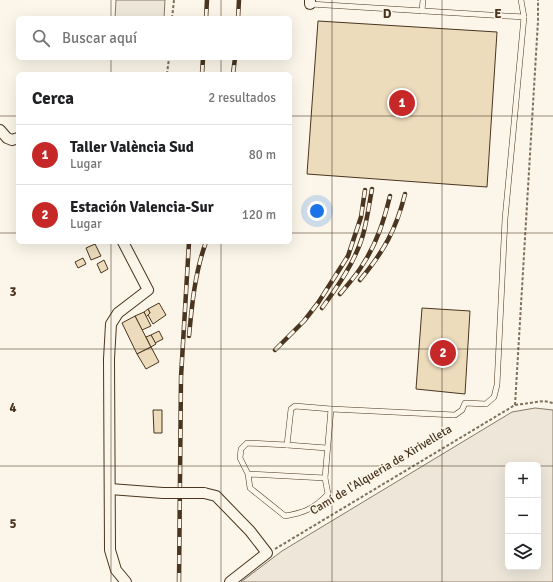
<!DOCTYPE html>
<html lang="es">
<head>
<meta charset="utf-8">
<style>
	body { margin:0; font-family:Signika,sans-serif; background:#f2f2f2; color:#202124 }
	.controls { position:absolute; right:12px; bottom:12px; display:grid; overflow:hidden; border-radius:6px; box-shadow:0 4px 16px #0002 }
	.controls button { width:36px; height:36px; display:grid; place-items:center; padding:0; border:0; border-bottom:1px solid #e0e0e0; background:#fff; color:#202124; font:20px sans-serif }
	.you { position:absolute; left:317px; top:211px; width:14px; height:14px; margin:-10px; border:3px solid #fff; border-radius:50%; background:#1a73e8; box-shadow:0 0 0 6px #1a73e833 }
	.badge { display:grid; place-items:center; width:26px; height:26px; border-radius:50%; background:#c62828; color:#fff; font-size:13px; font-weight:700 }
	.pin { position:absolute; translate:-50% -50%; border:2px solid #fff; box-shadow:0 1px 4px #0006 }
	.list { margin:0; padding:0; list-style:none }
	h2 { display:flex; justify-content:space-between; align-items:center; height:52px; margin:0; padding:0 16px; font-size:17px }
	h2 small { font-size:13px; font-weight:400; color:#757577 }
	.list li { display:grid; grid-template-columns:26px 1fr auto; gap:12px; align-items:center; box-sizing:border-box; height:60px; padding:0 16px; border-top:1px solid #e0e0e0 }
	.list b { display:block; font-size:15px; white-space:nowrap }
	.list p { margin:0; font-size:13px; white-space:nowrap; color:#757577 }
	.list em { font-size:13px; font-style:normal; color:#757577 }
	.icon { flex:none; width:22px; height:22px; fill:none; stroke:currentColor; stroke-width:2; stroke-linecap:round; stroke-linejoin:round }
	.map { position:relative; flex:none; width:553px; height:582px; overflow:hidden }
	.search { position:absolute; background:#fff; box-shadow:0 4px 16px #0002; left:16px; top:16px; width:276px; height:44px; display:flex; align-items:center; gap:10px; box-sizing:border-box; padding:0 14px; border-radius:6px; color:#757577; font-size:15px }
	.panel { position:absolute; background:#fff; box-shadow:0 4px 16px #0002; left:16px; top:72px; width:276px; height:172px; border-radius:6px }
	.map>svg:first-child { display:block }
</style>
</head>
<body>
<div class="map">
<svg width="553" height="582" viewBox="0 0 553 582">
	<rect width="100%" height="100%" fill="#fbf6e9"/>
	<!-- green -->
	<g fill="#ede6d9" stroke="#887966" fill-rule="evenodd">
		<polygon points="116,0 165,0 164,18 115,18"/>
		<path d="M535 408 553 410V582H241L282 551 512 412ZM508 465H538V567H508Z"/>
	</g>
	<!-- building -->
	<g fill="#ecdcbc" stroke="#4a3520">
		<polygon points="318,21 497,32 487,187 307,174"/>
		<polygon points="95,244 101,256 91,260 86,248"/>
		<polygon points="83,258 86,264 78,268 75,262"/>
		<polygon points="104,260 108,269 101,273 97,264"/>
		<polygon points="159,303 166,315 153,324 148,315 150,313 148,309"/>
		<polygon points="422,308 470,311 465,394 416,389"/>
		<polygon points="148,309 150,313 146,317 144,312"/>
		<polygon points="144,312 151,326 142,330 135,316"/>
		<polygon points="135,316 151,347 137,354 122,323"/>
		<polygon points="159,331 163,339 155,343 151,335"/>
		<polygon points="151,335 156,344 151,347 146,337"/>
		<polygon points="151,347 159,362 146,369 137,354"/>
		<polygon points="153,410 162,410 162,433 154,433"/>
	</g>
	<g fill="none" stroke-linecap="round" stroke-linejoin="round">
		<defs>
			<g id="lane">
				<polyline points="310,4 524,17 521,0"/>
				<polyline points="422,11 423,0"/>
				<polyline points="287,445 327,448"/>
				<path d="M248 474 325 478 328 494C315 508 304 513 285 516L250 488 248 474 240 458 241 449 247 443 287 445 291 409 295 406 331 409 455 415 462 410 465 403 486 404 494 397 497 385 505 219 524 17"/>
				<polyline points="325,478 331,409"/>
			</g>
			<g id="street">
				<polyline points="310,4 310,0"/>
				<polyline points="0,130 7,138 12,140 18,138"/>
				<polyline points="123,242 148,290 118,313 111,324 109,359 110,550 116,570 126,582"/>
				<polyline points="110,489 163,493"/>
				<polyline points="204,493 216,496 250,531 267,553 230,582"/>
			</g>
		</defs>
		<!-- lane casing -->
		<use href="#lane" stroke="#4a3520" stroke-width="6"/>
		<!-- street casing -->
		<use href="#street" stroke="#4a3520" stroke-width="12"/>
		<!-- path -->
		<g stroke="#7f6f5c" stroke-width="2" stroke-dasharray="3 2" stroke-linecap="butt">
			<polyline points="172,18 174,0"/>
			<polyline points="167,74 169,58"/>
			<polyline points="515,405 538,21 538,0"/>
			<polyline points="275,549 515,405 544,401 553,403"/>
		</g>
		<!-- lane -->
		<use href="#lane" stroke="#fbf6e9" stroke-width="5"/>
		<!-- street -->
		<use href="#street" stroke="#fbf6e9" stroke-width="10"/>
		<defs>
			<g id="rail">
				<polyline points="206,18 207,0"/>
				<polyline points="238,18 239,0"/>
				<polyline points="202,74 203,58"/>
				<polyline points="233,74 235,58"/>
				<path d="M360 280C384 251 396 230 405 194"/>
				<path d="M340 294C348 284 357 275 363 264 377 243 384 220 390 196"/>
				<path d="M322 308C338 286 355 262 363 235 367 220 369 205 372 189"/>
				<path d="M189 336C192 304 195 272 206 242"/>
				<polyline points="275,350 304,321 318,303 348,256 361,217 365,190"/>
				<polyline points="179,582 181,377 189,242"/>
			</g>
		</defs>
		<!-- rail casing -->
		<use href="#rail" stroke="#4a3520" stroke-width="4.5"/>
		<!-- rail -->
		<use href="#rail" stroke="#fbf6e9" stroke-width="3" stroke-dasharray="9" stroke-linecap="butt"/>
		<defs>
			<polyline id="street-bridge" points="163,493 204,493"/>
		</defs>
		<!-- street-bridge casing -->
		<use href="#street-bridge" stroke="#4a3520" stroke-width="12" stroke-linecap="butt"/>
		<!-- street-bridge -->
		<use href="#street-bridge" stroke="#fbf6e9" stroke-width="10"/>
	</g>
	<!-- grid -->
	<path fill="none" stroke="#4a3520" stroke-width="1" stroke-opacity="0.55" d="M111 0V18M221 0V18M332 0V582M442 0V582M111 58V74M221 58V74M0 116H18M290 116H553M0 233H18M290 233H553M111 242V582M221 242V582M0 349H553M0 466H508M538 466H553"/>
	<g text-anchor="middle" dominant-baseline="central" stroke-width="3" stroke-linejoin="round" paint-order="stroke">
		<!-- street labels -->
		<g font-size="12" fill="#4a3520" stroke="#fbf6e9">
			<text transform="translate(381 470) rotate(-31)">Camí de l'Alqueria de Xirivelleta</text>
		</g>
	</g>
	<g font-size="13" text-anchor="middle" font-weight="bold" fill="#4a3520" stroke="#fbf6e9" stroke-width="3" stroke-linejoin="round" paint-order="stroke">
		<text x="387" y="18">D</text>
		<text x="498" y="18">E</text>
		<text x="13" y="296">3</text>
		<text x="13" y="412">4</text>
		<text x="13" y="528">5</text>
	</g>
</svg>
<div class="controls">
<button>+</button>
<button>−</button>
<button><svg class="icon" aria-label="layers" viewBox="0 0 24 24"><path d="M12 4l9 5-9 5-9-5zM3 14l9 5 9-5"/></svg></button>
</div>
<div class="you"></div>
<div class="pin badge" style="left:402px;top:103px">1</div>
<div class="pin badge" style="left:443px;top:353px">2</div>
<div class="search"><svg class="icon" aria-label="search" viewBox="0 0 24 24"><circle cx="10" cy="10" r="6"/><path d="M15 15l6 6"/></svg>Buscar aquí</div>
<section class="panel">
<h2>Cerca<small>2 resultados</small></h2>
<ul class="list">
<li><span class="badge">1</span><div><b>Taller València Sud</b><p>Lugar</p></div><em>80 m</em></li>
<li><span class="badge">2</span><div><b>Estación Valencia-Sur</b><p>Lugar</p></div><em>120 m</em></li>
</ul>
</section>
</div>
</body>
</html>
